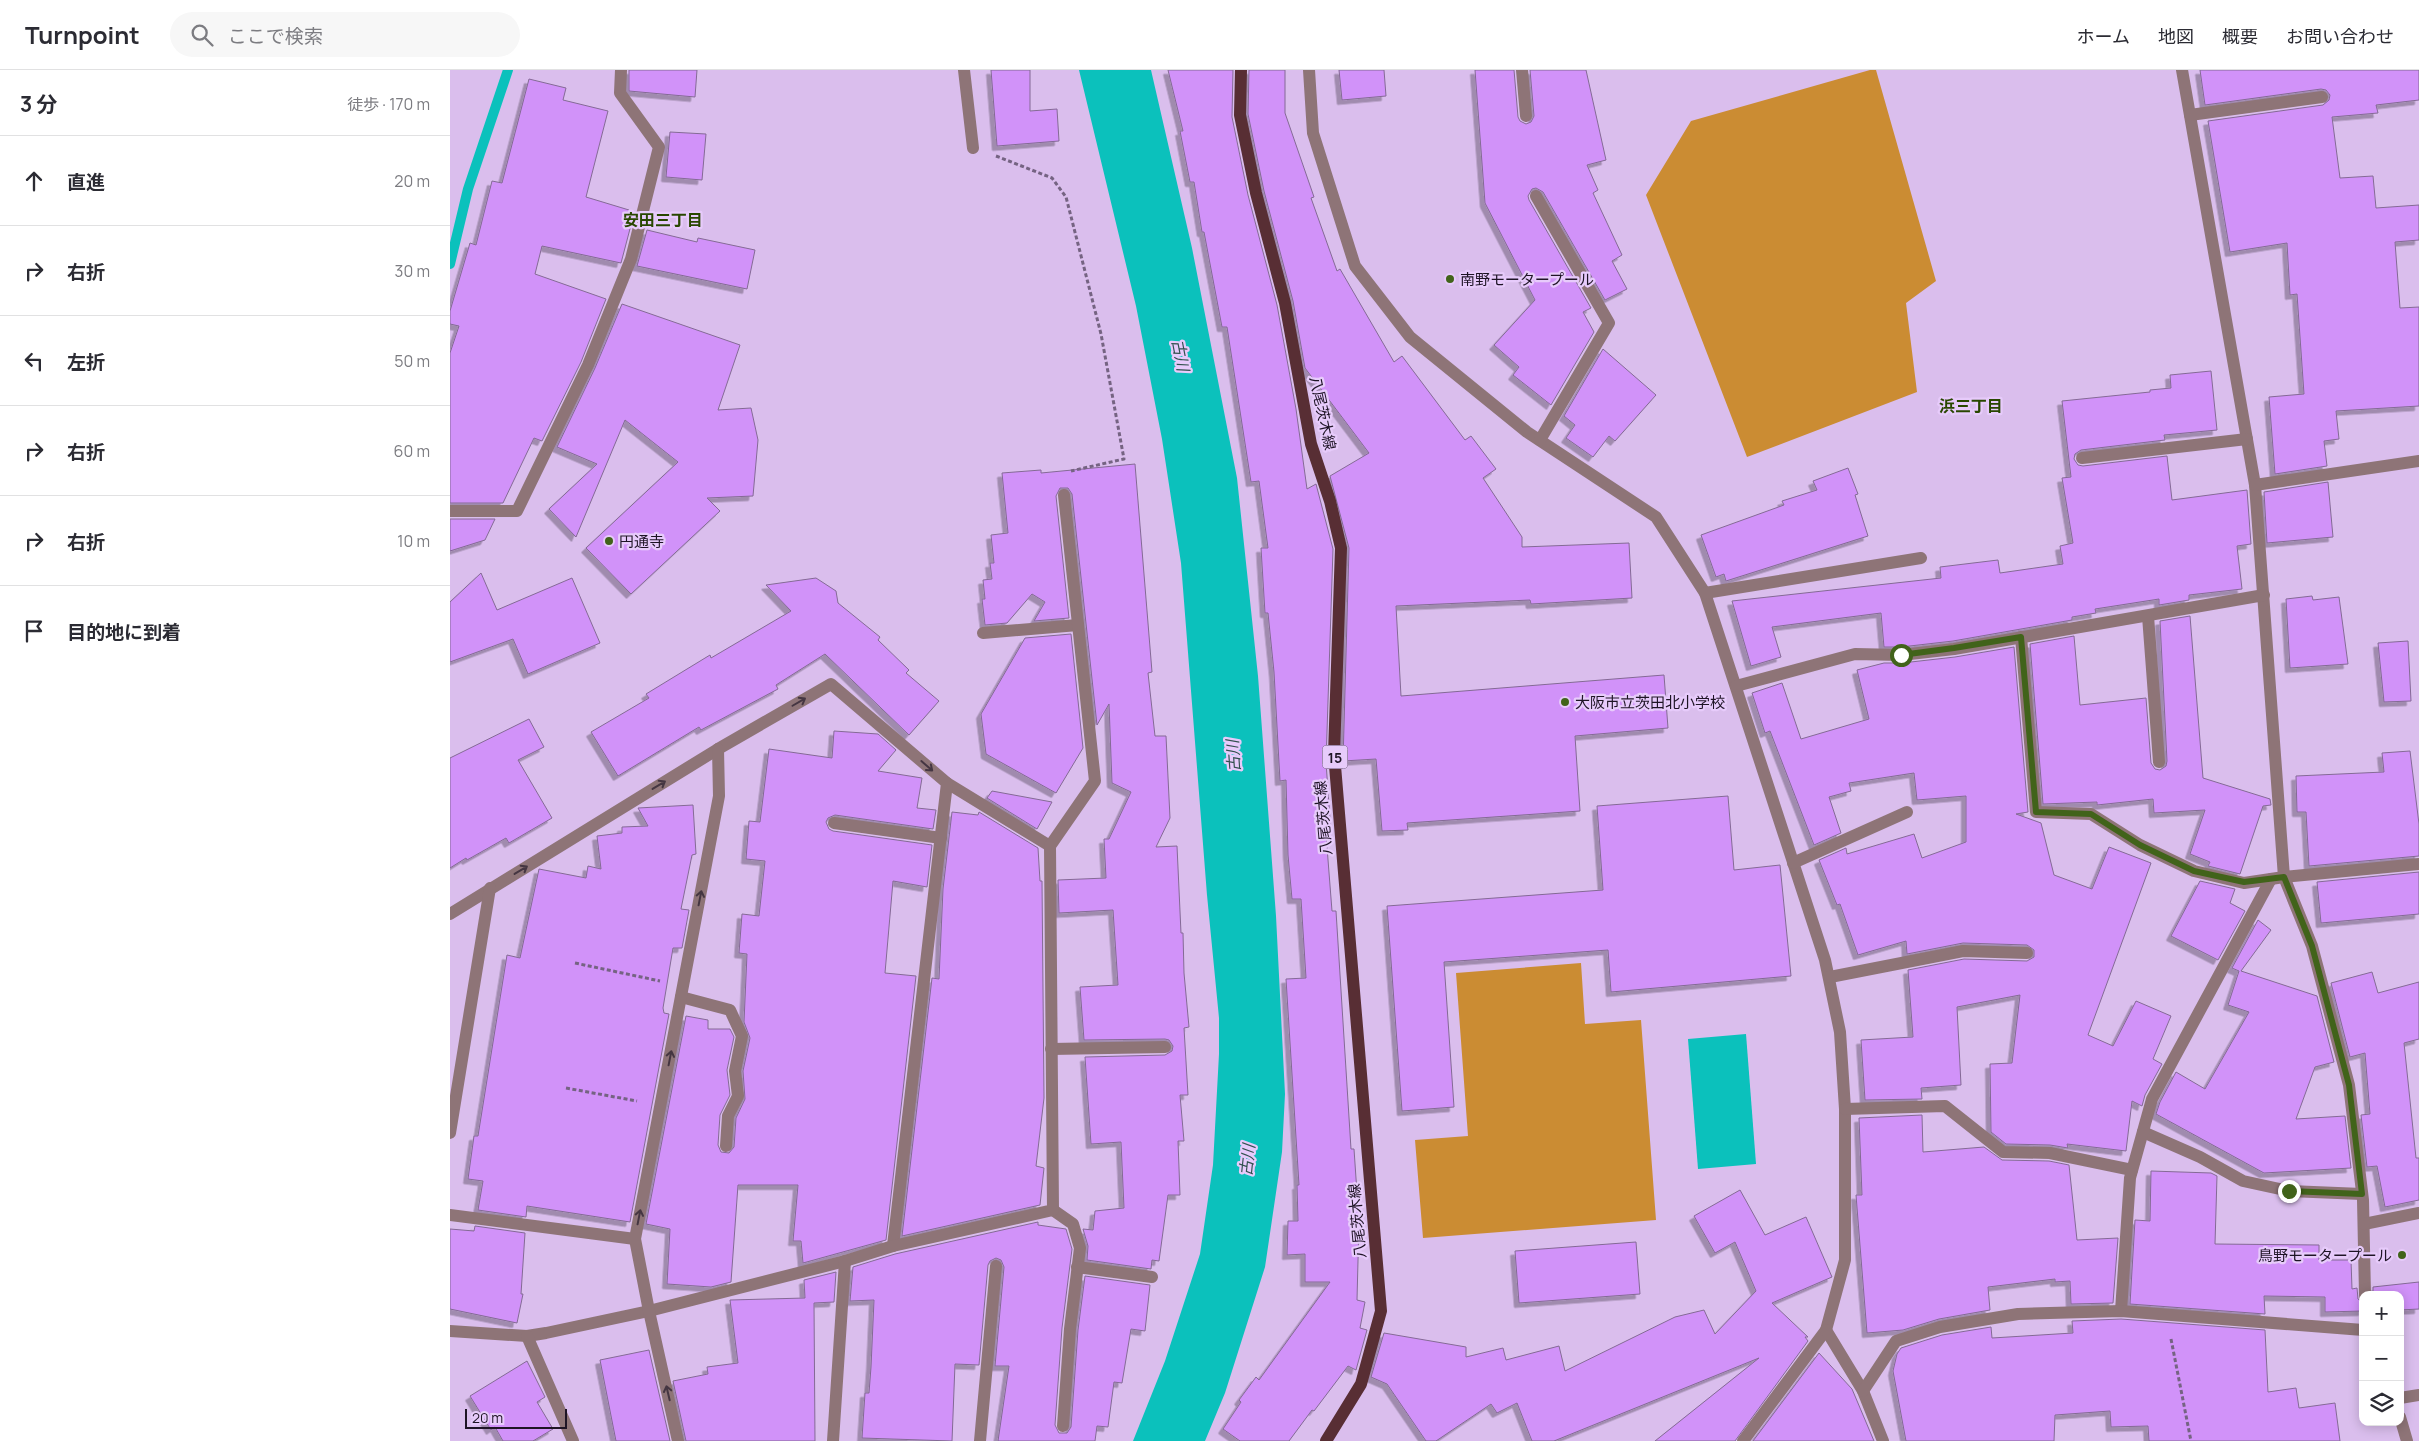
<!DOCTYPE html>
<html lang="ja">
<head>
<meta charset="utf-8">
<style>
	body { margin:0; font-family:Manrope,"Noto Sans JP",sans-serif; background:#f7f7f7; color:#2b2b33 }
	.controls { position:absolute; right:15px; bottom:15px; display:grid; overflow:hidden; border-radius:10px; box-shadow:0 2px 12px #0003 }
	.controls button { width:45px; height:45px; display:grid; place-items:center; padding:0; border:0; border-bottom:1px solid #e1e1e2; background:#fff; color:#2b2b33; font:25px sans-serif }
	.scale { position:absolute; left:15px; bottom:12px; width:102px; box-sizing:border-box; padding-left:5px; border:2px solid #1e1425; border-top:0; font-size:14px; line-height:18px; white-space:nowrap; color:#1e1425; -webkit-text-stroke:4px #e7cbfb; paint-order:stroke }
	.stop { position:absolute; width:15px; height:15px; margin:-11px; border:4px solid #41631a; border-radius:50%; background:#fff }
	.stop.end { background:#41631a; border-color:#fff; box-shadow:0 1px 5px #0008 }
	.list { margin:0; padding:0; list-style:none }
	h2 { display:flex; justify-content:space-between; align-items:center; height:65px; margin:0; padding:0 20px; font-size:21px }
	h2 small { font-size:16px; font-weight:400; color:#7c7c81 }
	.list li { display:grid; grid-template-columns:32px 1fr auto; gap:15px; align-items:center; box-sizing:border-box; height:90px; padding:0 20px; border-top:1px solid #e1e1e2 }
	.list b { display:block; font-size:19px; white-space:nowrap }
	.list em { font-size:16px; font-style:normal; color:#7c7c81 }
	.icon { flex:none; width:28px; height:28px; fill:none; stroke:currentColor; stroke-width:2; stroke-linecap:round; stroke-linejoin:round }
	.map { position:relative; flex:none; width:1969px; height:1371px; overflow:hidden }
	header { display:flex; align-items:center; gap:30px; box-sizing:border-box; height:70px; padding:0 25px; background:#fff; border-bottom:1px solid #e1e1e2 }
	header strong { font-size:24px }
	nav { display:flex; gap:28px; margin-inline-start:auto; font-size:18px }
	.search { width:350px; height:45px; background:#f7f7f7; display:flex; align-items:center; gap:12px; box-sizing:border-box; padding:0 18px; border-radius:28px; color:#7c7c81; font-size:19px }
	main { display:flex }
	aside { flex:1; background:#fff }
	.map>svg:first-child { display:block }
</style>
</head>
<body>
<header>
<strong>Turnpoint</strong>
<div class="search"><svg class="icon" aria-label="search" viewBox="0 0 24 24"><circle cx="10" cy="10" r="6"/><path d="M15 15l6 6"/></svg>ここで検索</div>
<nav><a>ホーム</a><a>地図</a><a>概要</a><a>お問い合わせ</a></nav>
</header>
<main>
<aside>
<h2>3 分<small>徒歩 · 170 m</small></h2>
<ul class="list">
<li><svg class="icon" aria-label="ahead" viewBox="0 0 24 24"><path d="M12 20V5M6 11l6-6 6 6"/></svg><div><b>直進</b></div><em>20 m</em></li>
<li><svg class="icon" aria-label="right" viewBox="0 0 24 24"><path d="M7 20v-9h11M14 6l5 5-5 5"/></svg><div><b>右折</b></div><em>30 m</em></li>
<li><svg class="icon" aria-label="left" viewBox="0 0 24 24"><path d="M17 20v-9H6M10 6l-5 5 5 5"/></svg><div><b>左折</b></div><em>50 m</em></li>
<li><svg class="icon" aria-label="right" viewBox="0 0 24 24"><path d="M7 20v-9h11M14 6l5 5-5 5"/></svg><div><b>右折</b></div><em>60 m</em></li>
<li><svg class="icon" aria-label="right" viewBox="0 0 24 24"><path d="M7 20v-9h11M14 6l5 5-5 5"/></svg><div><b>右折</b></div><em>10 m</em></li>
<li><svg class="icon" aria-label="arrive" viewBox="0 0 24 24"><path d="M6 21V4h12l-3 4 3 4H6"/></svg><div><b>目的地に到着</b></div></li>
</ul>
</aside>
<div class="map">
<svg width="1969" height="1371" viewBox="0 0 1969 1371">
	<defs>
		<filter id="shadow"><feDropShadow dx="-4.5" dy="4.5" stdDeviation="0" flood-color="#0004"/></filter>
	</defs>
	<rect width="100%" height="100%" fill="#dabeed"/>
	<!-- green -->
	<g fill="#cb8c33">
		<polygon points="1420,0 1426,0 1486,211 1456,233 1467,322 1297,387 1196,125 1241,51"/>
		<polygon points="1131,893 1135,954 1191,950 1206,1150 973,1168 965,1070 1018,1066 1006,903"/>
	</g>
	<!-- water -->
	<g fill="#0bc1bc">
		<polygon points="629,0 701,0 742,178 787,408 808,606 826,846 835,1024 832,1082 815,1197 775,1323 755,1371 683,1371 715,1291 750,1184 763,1095 769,984 769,948 757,825 731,493 712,369 686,236"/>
		<polygon points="1296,964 1306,1094 1248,1099 1238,969"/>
	</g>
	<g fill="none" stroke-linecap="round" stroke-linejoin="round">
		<!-- stream -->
		<polyline stroke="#0bc1bc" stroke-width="10" points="0,194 18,119 58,0"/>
	</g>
	<!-- building -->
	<g fill="#d192f9" stroke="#846a95" filter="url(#shadow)">
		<polygon points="179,0 247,0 245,27 179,21"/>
		<polygon points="541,0 580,0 580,41 607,39 609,71 547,76"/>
		<polygon points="718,0 783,0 782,47 798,125 827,235 846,339 857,419 866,414 883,479 876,692 881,764 876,764 882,841 886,841 901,1079 904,1079 909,1152 907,1230 915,1232 910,1258 917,1260 906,1300 898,1296 864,1341 862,1340 839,1371 790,1371 773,1359 791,1332 789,1330 806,1307 809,1310 880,1212 855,1212 855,1184 837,1185 838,1151 848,1151 847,1115 849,1115 836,909 856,908 851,829 842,829 838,785 836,710 830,711 824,602 818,543 815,543 811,478 818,478 809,411 801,412 777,257 772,257 754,162 752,162 744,112 740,112 730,61 733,61"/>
		<polygon points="799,0 835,0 835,43 864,127 861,128 887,201 890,199 944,292 952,286 1015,370 1021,366 1046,399 1033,408 1072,467 1072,477 1179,473 1182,528 1081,534 1080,530 946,536 951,626 1214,605 1218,658 1125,666 1130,741 957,753 958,760 932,761 926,689 893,691 899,478 880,406 919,383 855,298 843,231 814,121 798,44"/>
		<polygon points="889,0 934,0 936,26 892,30"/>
		<polygon points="1025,0 1064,0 1068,47 1070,51 1076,54 1081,52 1084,46 1080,0 1136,0 1156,90 1137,95 1148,120 1143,123 1172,185 1162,191 1177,219 1155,230 1093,122 1086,118 1082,119 1078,126 1079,130 1141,238 1133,242 1144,262 1101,335 1063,305 1069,297 1044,275 1085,230 1035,133"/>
		<polygon points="1750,0 1969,0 1969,30 1926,35 1928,43 1882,47 1890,108 1923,106 1926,138 1969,135 1969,170 1945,172 1950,238 1969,237 1969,336 1886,341 1889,369 1874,371 1877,396 1825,404 1819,327 1854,324 1847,224 1840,225 1837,173 1780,182 1758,51 1873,35 1879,30 1880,25 1876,20 1871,19 1755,35"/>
		<polygon points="79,9 116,18 113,30 158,41 136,127 179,140 175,154 181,155 171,193 92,176 85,204 156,229 131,292 92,371 84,368 53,433 0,433 0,283 9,256 0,254 0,241 20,173 26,175 42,111 52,113"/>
		<polygon points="220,62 256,64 252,110 216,107"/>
		<polygon points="197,160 247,172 248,168 305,180 297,219 187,196"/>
		<polygon points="172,234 290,275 268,340 301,338 308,370 303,426 257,428 270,441 181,524 136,478 228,392 175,350 126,467 99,439 147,394 107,377 145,298"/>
		<polygon points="1153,279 1206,325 1165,371 1159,366 1143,387 1116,368 1125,355 1114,346"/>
		<polygon points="1761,301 1767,360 1714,365 1715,370 1631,380 1625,384 1624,389 1628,395 1633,396 1717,386 1722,430 1797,420 1801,474 1787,476 1792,519 1739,525 1739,530 1709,535 1709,529 1645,539 1646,543 1622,547 1622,550 1503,571 1451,577 1434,577 1431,543 1322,557 1331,587 1301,596 1282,531 1491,508 1490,497 1548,490 1550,503 1613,494 1610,476 1623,473 1612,408 1621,407 1612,331 1700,322 1700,320 1721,318 1720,305"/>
		<polygon points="685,394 702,602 698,603 705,666 716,666 720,748 706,777 727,776 731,863 733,863 734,903 739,957 734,958 738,1025 730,1025 734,1071 728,1071 730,1125 718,1125 709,1191 702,1190 701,1199 637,1190 638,1176 633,1159 643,1160 645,1141 674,1138 671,1072 641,1074 635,987 715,985 722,981 723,976 719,970 715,969 634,970 630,917 668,915 663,840 609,843 608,810 656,808 654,769 659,769 681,722 662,713 659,634 647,655 622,424 618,418 610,418 606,426 619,548 584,551 595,532 582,524 557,553 535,555 532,529 535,529 533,510 542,509 540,493 544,493 541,465 558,463 552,403 591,400 591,403"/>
		<polygon points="1398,398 1408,424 1405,425 1418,466 1276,511 1274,504 1266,507 1251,465 1334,435 1332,431 1367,420 1363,411"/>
		<polygon points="1878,412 1883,467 1817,473 1814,422"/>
		<polygon points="0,449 45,449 35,470 0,481"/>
		<polygon points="31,503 47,540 122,508 150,573 78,604 63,569 0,592 0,532"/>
		<polygon points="366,508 386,521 388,533 430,567 428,570 459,600 456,603 489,631 459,665 375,584 326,615 328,619 251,660 249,657 168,706 141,662 199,628 196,624 260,585 261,588 341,541 316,515"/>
		<polygon points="1862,526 1863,530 1889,527 1898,594 1840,598 1836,529"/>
		<polygon points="1740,546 1753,708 1820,729 1821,735 1813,736 1790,804 1758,796 1760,792 1740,784 1755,740 1704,743 1703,729 1647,735 1647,732 1593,734 1580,574 1624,566 1630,635 1696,628 1701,693 1705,699 1710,700 1716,696 1717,691 1710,551"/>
		<polygon points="621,564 633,678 606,723 536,684 531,644 575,568"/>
		<polygon points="1958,571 1961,631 1934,632 1928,573"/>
		<polygon points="1564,577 1578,742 1566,744 1591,753 1604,805 1642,819 1659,777 1701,793 1638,965 1663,976 1686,931 1721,946 1703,989 1712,994 1695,1025 1692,1036 1682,1031 1676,1081 1617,1074 1618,1078 1600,1075 1556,1074 1541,1062 1540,994 1562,993 1570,925 1507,937 1511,1015 1471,1018 1472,1029 1415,1030 1411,970 1463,967 1458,900 1514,889 1577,891 1584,887 1584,880 1577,875 1513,873 1457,884 1456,871 1408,885 1390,834 1387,835 1369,790 1396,778 1397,784 1464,764 1472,788 1516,772 1516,726 1467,730 1464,703 1399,713 1401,721 1379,727 1391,763 1364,775 1320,661 1315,663 1302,623 1332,613 1351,669 1419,649 1407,600 1434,593 1452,593 1505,587"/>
		<polygon points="79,649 94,677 68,690 102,748 59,773 56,768 17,790 16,788 0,798 0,688"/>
		<polygon points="384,661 428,664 446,680 428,701 472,708 467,738 486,740 483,759 385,745 378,748 376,752 379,759 383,761 482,775 477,817 443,811 435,903 466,906 436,1170 353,1193 351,1171 343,1171 348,1115 288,1115 281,1212 261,1217 217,1214 220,1159 196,1154 236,946 258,950 258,959 280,959 284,967 277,1000 280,1025 270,1045 268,1075 271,1082 279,1083 284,1077 286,1048 295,1029 293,1001 300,968 294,952 297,884 289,883 292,844 309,846 315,791 296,789 299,751 310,752 319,679 382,688"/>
		<polygon points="1960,681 1969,754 1969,786 1859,796 1856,742 1847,742 1846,706 1934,702 1932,683"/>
		<polygon points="542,721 602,732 587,759 537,728"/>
		<polygon points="1278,726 1284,800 1330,795 1341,906 1161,922 1158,880 994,892 1004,1037 952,1041 937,836 1153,820 1147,736"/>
		<polygon points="243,735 246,784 242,785 231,839 239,840 232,878 223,878 213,938 214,943 219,944 180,1152 77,1136 76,1147 28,1140 33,1111 18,1109 24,1066 28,1066 57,885 70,888 89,799 136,808 138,796 151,799 147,766 172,763 172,757 198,756 188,738"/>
		<polygon points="502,742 528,745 529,742 588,778 590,811 592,811 594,1028 586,1096 594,1098 590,1135 452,1166 482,908 489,909 493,819"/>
		<polygon points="1969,802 1969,844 1871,853 1867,812"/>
		<polygon points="1750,811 1785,819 1780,833 1795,841 1768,890 1721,866"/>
		<polygon points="1808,850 1821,860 1791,901 1867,926 1884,992 1865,997 1846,1049 1895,1046 1901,1098 1814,1103 1706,1044 1710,1032 1726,1002 1755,1019 1799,942 1778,935 1789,901 1782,898"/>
		<polygon points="1922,902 1928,923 1969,912 1969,969 1954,973 1966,1088 1969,1088 1969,1130 1935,1137 1927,1096 1917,1097 1911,1045 1920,1044 1915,983 1900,987 1881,913"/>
		<polygon points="1472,1045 1473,1082 1534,1077 1552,1090 1599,1091 1619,1095 1627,1170 1668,1168 1663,1233 1621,1234 1620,1211 1605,1212 1605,1209 1538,1217 1540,1240 1489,1249 1453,1260 1417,1263 1406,1125 1412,1125 1409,1048"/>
		<polygon points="1701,1101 1761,1103 1767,1106 1765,1174 1869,1175 1869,1190 1901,1190 1902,1219 1907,1218 1908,1229 1913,1233 1913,1241 1875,1242 1875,1227 1814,1226 1815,1244 1680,1234 1685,1150 1700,1151"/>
		<polygon points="1290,1120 1315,1165 1356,1147 1382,1207 1322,1233 1358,1267 1355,1267 1358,1271 1285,1371 1205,1371 1309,1288 1104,1371 1082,1371 1067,1333 1047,1343 1041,1334 986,1371 976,1371 937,1314 921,1307 934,1263 1016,1277 1016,1287 1053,1278 1056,1290 1109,1276 1115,1301 1225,1247 1254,1240 1265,1264 1306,1221 1285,1172 1265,1183 1244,1146"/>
		<polygon points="588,1152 588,1155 616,1159 622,1179 612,1258 605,1355 609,1363 617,1363 621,1357 628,1260 635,1206 700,1215 695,1261 681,1259 672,1313 664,1312 658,1357 647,1356 645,1371 548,1371 559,1296 545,1296 554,1197 551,1190 546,1188 540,1191 538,1195 529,1295 505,1294 502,1371 412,1368 415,1323 419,1323 421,1297 424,1230 400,1231 403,1197 445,1184"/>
		<polygon points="25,1156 75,1163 71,1224 73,1224 67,1253 0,1239 0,1159 24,1161"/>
		<polygon points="1186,1172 1190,1224 1069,1233 1065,1181"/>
		<polygon points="386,1202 384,1232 364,1233 365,1371 236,1371 223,1311 258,1304 257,1297 288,1293 280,1230 355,1228 354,1210"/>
		<polygon points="1969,1212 1969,1239 1950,1240 1950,1225 1923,1225 1923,1217"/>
		<polygon points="1671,1249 1815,1260 1818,1322 1846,1318 1849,1338 1885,1333 1890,1371 1699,1371 1698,1356 1661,1357 1660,1341 1605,1345 1604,1371 1456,1371 1443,1301 1447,1284 1451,1278 1492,1265 1541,1257 1542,1268 1623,1263 1622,1251"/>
		<polygon points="199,1280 220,1371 166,1371 150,1290"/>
		<polygon points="1369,1283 1402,1319 1424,1371 1303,1371"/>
		<polygon points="77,1291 95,1327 87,1332 103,1359 83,1371 53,1371 45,1357 41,1360 20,1326"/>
	</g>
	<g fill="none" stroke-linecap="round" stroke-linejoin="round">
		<!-- path -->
		<g stroke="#756382" stroke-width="3" stroke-dasharray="4 2.5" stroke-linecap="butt">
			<polyline points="546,86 602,108 616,127 651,264 674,389 621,401"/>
			<polyline points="125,893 210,911"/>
			<polyline points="116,1018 187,1031"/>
			<polyline points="1721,1269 1741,1371"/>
		</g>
		<!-- minor -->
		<g stroke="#8e7477" stroke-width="12">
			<polyline points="514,0 523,78"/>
			<polyline points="859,0 863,63 905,196 960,267 1077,362 1206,447 1255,523 1375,890 1390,962 1395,1039 1395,1190 1376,1260 1293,1371"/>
			<polyline points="1072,0 1076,46"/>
			<polyline points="1732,0 1805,415 1834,807 1969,794"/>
			<polyline points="1740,45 1872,27"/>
			<polyline points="1086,126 1159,253 1090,370"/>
			<polyline points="1632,388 1797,369"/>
			<polyline points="1805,415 1969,391"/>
			<polyline points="0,441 67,441 138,295 181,189 209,77 170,23 171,0"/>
			<polyline points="1255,523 1471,488"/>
			<polyline points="1698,546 1709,692"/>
			<polyline points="533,563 628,555"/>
			<polyline points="1571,567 1586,742 1641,744 1690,775 1744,801 1794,813 1834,807 1862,876 1899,1015 1913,1130 1915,1225"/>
			<polyline points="1286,616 1405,584 1451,585 1504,579 1814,525"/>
			<polyline points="497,713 600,776"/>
			<polyline points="384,753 491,768"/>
			<polyline points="1343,793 1457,742"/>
			<polyline points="0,844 268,679 381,614 497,713 443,1176"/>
			<polyline points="1380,907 1513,881 1577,883"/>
			<polyline points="231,927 280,940 292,966 285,1001 288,1026 278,1046 276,1076"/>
			<polyline points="601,979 715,977"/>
			<polyline points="1395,1039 1495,1036 1553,1082 1600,1083 1682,1100"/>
			<polyline points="1693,1062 1750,1087 1793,1111 1839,1121 1912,1124"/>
			<polyline points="0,1063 40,818"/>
			<polyline points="603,1140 623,1154 630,1178 620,1259 613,1356"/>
			<polyline points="0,1145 185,1169"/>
			<polyline points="1914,1154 1969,1143"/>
			<polyline points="627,1197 702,1207"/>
			<polyline points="1671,1241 1680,1108 1702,1029 1821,809"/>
			<polyline points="1376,1260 1413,1321 1433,1371"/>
			<polyline points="0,1261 77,1266 96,1263 199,1241 395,1191 443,1176 603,1140 600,776 645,711 614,425"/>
			<polyline points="77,1266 123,1371"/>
			<polyline points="1413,1321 1446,1271 1490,1257 1568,1244 1671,1241 1913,1260"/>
			<polyline points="1950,1328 1969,1325"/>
			<polyline points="1950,1347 1957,1371"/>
			<polyline points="228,1371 199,1241 185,1169 269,726 268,679"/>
			<polyline points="383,1371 395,1191"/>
			<polyline points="530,1371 546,1196"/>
		</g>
		<!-- major -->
		<polyline stroke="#582e34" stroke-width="12" points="791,0 790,45 806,123 835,233 861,374 880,431 891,478 884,684 931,1241 911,1314 876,1371"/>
	</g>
	<!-- one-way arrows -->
	<defs><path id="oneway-shaft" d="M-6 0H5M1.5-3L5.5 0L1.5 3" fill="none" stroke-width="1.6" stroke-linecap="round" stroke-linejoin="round" transform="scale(1.25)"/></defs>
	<g stroke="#453642">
		<use href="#oneway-shaft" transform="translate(349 632) rotate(-30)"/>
		<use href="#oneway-shaft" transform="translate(477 696) rotate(41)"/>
		<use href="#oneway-shaft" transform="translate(209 715) rotate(-31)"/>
		<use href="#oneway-shaft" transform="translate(71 800) rotate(-31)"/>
		<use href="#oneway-shaft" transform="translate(250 828) rotate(-79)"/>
		<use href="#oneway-shaft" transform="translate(220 988) rotate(-79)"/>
		<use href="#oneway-shaft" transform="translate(189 1147) rotate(-79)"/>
		<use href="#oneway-shaft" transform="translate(218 1323) rotate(-103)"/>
	</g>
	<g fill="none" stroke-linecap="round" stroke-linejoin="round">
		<!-- route -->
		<polyline stroke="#41631a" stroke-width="6" points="1451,585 1504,578 1571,567 1586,742 1641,744 1690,775 1744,801 1794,812 1834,807 1862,876 1899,1015 1912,1124 1839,1121"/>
	</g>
	<!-- markers -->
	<g fill="#41631a" stroke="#e7cbfb" stroke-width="2">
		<circle cx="1000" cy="209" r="5"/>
		<circle cx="159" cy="471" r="5"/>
		<circle cx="1115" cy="632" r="5"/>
		<circle cx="1952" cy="1185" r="5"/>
	</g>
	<g text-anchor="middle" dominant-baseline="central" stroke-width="4.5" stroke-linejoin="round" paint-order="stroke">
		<!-- shield labels -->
		<rect fill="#e7cbfb" stroke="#5a4b65" stroke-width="1" x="872.5" y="675.5" width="25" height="23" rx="4"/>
		<g font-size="14" font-weight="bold" fill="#1e1425">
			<text x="885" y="687">15</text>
		</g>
		<!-- poi labels -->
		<g font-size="15" fill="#1e1425" stroke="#e7cbfb" text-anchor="start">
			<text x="1010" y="209">南野モータープール</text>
			<text x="169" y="471">円通寺</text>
			<text x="1125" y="632">大阪市立茨田北小学校</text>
			<text x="1942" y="1185" text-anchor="end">鳥野モータープール</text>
		</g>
		<!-- street labels -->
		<g font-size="15" fill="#1e1425" stroke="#e7cbfb">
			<text transform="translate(873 343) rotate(78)">八尾茨木線</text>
			<text transform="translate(873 748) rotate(-95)">八尾茨木線</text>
			<text transform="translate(907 1151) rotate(-95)">八尾茨木線</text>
		</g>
		<!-- neighbourhood labels -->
		<g font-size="16" font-weight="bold" fill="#294700" stroke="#e7cbfb">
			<text x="213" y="150">安田三丁目</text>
			<text x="1521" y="336">浜三丁目</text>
		</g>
		<!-- water labels -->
		<g font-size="16" font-style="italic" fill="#32514f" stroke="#e7cbfb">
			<text transform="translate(731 285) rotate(79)">古川</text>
			<text transform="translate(783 686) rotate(-94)">古川</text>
			<text transform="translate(797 1090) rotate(-84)">古川</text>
		</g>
	</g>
</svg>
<div class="controls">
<button>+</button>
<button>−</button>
<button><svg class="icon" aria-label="layers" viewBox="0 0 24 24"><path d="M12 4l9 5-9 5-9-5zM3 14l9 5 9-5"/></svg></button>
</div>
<div class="scale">20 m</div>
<div class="stop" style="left:1451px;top:585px"></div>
<div class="stop end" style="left:1839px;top:1121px"></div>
</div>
</main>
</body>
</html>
